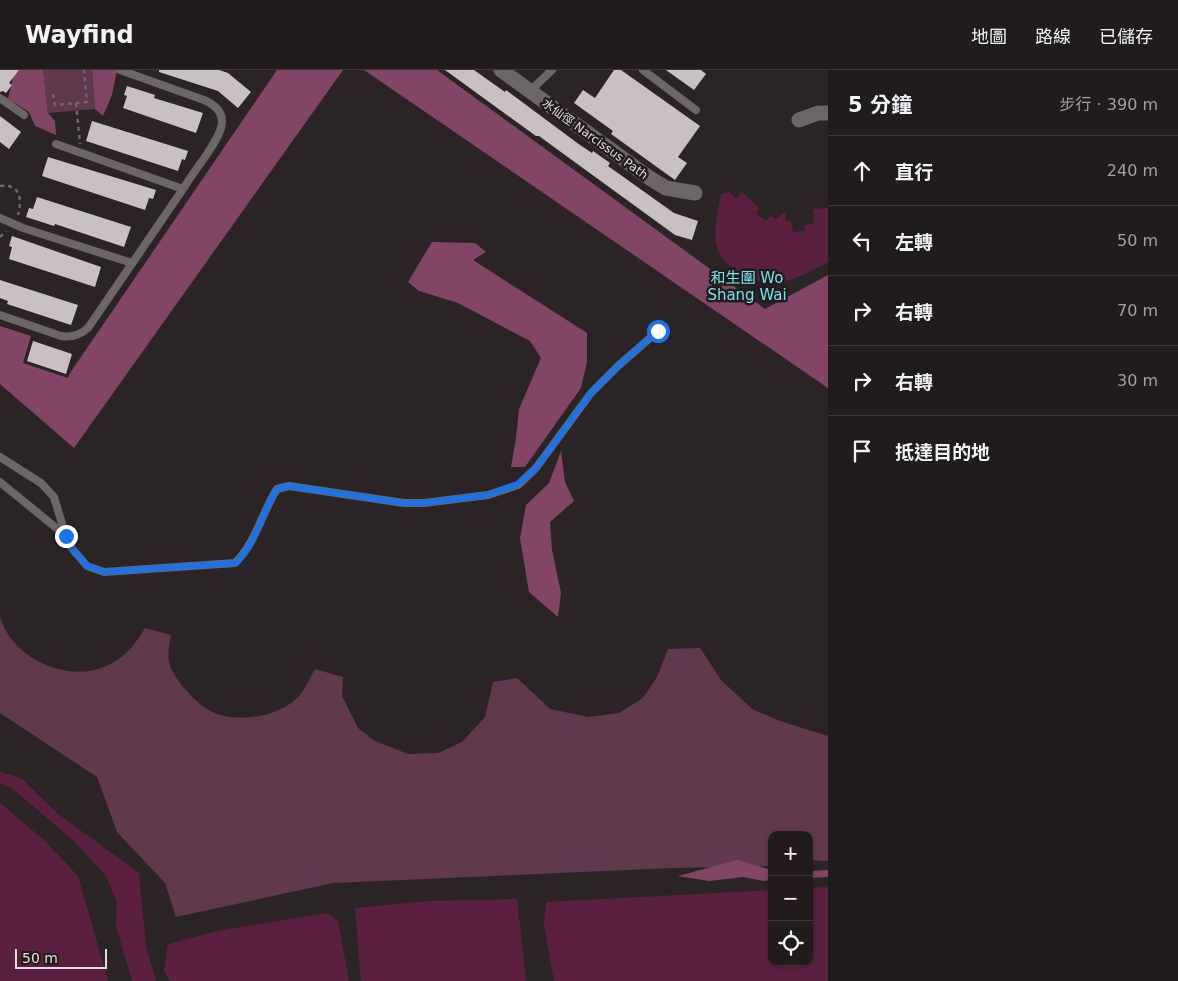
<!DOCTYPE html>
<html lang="zh-TW">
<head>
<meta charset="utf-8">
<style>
	body { margin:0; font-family:"DejaVu Sans","Noto Sans TC",sans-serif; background:#2d282a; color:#f1f3f6 }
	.controls { position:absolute; right:15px; bottom:15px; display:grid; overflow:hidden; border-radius:10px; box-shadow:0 1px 4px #0004 }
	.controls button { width:45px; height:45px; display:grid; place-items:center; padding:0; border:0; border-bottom:1px solid #3d393b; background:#201b1d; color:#f1f3f6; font:25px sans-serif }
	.scale { position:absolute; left:15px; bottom:12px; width:92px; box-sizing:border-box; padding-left:5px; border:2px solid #e0dcde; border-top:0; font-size:14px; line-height:18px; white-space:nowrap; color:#e0dcde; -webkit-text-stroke:4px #211b1d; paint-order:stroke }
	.stop { position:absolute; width:15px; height:15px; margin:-11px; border:4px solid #1a73e8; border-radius:50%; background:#fff }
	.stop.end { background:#1a73e8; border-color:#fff; box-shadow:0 1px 5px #0008 }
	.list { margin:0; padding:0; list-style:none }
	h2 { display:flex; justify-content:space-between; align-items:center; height:65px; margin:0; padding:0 20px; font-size:21px }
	h2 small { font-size:16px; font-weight:400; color:#a2a1a4 }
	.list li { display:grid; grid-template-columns:32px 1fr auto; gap:15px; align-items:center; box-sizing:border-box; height:70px; padding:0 20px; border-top:1px solid #3d393b }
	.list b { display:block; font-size:19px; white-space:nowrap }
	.list em { font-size:16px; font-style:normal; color:#a2a1a4 }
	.icon { flex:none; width:28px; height:28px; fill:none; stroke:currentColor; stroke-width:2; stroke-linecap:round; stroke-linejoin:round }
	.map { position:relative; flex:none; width:828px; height:911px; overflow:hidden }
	header { display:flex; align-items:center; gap:30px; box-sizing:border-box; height:70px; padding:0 25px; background:#201b1d; border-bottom:1px solid #3d393b }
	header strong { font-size:24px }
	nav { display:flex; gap:28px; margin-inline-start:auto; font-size:18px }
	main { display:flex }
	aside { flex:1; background:#201b1d }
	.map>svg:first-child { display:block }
</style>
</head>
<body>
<header>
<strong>Wayfind</strong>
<nav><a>地圖</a><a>路線</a><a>已儲存</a></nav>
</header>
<main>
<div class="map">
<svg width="828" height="911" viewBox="0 0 828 911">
	<rect width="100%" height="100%" fill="#2b2427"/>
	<!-- green -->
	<g fill="#60394c">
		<polygon points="43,0 92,0 95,39 48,43"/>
		<path d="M0 546C10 587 66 613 104 597 123 590 135 575 145 558L171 565C170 573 167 583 169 592 171 601 178 611 184 618 191 625 198 634 207 639 232 655 279 648 299 626 306 618 310 608 315 599L343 607 342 626 358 658 375 671 408 684 438 683 462 672 485 647 493 612 517 608 550 639 588 647 619 643 643 628 657 607 668 579 700 578 721 610 752 639 780 651 828 666V791L809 790V765H772V796L673 798 333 813 176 847 165 813 117 762 97 707 0 643Z"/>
	</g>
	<!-- forest -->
	<g fill="#834565">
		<polygon points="15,0 43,0 48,43 55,51 56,65 35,56 29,42 8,29"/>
		<polygon points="92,0 117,0 112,25 103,46 95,39"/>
		<polygon points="277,0 343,0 74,378 0,314 0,256 31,266 23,293 68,308 70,303"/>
		<polygon points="364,0 437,0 765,239 828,205 828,318"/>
		<polygon points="432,172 475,173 486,182 473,190 587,263 587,292 581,318 525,397 511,397 516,368 519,339 541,288 530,271 458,233 419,221 408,212"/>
		<polygon points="561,381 565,412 574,431 550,452 552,480 561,523 558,547 529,522 520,468 526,435 549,413"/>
		<polygon points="737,790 772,800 772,810 764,811 743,807 709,811 678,806"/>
		<polygon points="828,800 828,807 809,808 809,801"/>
	</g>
	<!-- water -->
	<g fill="#5b2040">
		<path d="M729 122 736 128 742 122 759 138 756 144 766 151 770 146 776 149 785 142 786 151H791L793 162 805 161V155L814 154 813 139 828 138V192C795 210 770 224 736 200 726 194 718 185 716 173 713 158 719 139 721 124Z"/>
		<polygon points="0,702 21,708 58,744 139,803 146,877 156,911 132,911 116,856 117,832 106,806 74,771 13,719 0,713"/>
		<polygon points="0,733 43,769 78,806 108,911 0,911"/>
		<polygon points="828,817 828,911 554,911 544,854 546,832 772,820 772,892 809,892 809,818"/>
		<polygon points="517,829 526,911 361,911 355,838 429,831"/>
		<polygon points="327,843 338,851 349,911 170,911 164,901 168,874 222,860"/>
	</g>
	<!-- building -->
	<g fill="#c9c0c4">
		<polygon points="0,0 19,0 9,13 12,15 6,23 3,21 0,22"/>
		<polygon points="159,0 219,0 228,3 251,22 238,38 218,21 159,2"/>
		<polygon points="445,0 474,0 505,22 506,20 580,75 592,83 593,81 610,93 608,96 674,143 698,151 692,170 675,165 554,77 539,66 536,66"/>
		<polygon points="614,0 621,0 700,56 678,87 687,93 675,110 611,64 613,61 574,33 583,20 595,28"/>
		<polygon points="666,0 701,0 706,4 694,20"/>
		<polygon points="127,16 155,25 154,28 203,43 196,63 123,38 127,26 124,25"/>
		<polygon points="0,46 21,62 9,79 0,72"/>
		<polygon points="92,51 188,81 185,90 182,89 178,101 86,71"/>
		<polygon points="48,87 156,120 153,129 149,128 145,140 42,106"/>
		<polygon points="37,127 131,157 124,177 55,154 54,156 26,147 29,138 33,139"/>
		<polygon points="12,166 101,197 95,217 9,189 12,177 9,176"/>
		<polygon points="0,210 78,235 71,255 7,234 8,231 0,228"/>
		<polygon points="33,271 72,284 66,304 27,291"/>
	</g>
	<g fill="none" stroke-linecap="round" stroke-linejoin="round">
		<!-- path -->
		<g stroke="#6f696c" stroke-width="2.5" stroke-dasharray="4 4" stroke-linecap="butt">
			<polyline points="53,24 55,35 87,32 84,0"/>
			<polyline points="76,33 80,74"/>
			<path d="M0 116C21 113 22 130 18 145"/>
			<polyline points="0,167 6,161"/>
		</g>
		<!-- service -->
		<g stroke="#6d6669" stroke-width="8">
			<path d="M120 0 204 30C236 44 218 67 205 87 197 98 190 108 183 119"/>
			<polyline points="643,0 696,40"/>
			<polyline points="530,21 552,0"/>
			<polyline points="0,28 24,45"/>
			<polyline points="0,148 23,158 132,193"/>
			<path d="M0 245 61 266C72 268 80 265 88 258L183 119 56 74"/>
			<path d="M0 387 41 413 54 427 68 474 87 496 104 502 235 493C256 473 262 442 277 419L289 416 404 433H424L488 425 518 415 536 398 591 323 618 296 658 261"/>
			<polyline points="0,412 66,466"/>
		</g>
		<!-- minor -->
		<g stroke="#6d6669" stroke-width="15">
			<polyline points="501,0 651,109 666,118 695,123"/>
			<polyline points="799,50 818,43 828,43"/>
		</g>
	</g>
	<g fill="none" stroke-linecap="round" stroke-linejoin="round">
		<!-- route -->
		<path stroke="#1a73e8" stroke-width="6" d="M66 466 68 474 87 496 104 502 236 493C256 473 262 442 277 419L289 416 404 433H424L488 425 518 414 536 398 591 323 618 296 658 261"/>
	</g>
	<g text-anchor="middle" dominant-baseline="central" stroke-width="5" stroke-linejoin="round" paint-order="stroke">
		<!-- street labels -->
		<g font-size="12" fill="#e0dcde" stroke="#211b1d">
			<text transform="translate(595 69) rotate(36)">水仙徑 Narcissus Path</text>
		</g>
		<!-- quarter labels -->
		<g font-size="15" fill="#77e3e8" stroke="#211b1d">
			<text x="747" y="208">和生圍 Wo<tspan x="747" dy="17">Shang Wai</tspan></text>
		</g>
	</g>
</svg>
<div class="controls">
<button>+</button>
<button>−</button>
<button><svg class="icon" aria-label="locate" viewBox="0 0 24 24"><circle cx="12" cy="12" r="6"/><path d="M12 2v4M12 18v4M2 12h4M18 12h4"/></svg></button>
</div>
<div class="scale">50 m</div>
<div class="stop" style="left:658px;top:261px"></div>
<div class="stop end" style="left:66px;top:466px"></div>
</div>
<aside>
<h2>5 分鐘<small>步行 · 390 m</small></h2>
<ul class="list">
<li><svg class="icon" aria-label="ahead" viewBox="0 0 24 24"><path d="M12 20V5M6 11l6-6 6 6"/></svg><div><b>直行</b></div><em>240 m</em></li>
<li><svg class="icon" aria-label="left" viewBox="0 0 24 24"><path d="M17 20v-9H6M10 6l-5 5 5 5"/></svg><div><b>左轉</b></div><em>50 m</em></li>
<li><svg class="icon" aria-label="right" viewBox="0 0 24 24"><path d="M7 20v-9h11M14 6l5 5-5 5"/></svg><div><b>右轉</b></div><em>70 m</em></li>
<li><svg class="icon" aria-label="right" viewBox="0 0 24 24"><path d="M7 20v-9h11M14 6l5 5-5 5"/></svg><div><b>右轉</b></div><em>30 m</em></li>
<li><svg class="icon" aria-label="arrive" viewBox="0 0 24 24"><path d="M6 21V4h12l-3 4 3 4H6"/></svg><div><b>抵達目的地</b></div></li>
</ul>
</aside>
</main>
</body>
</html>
